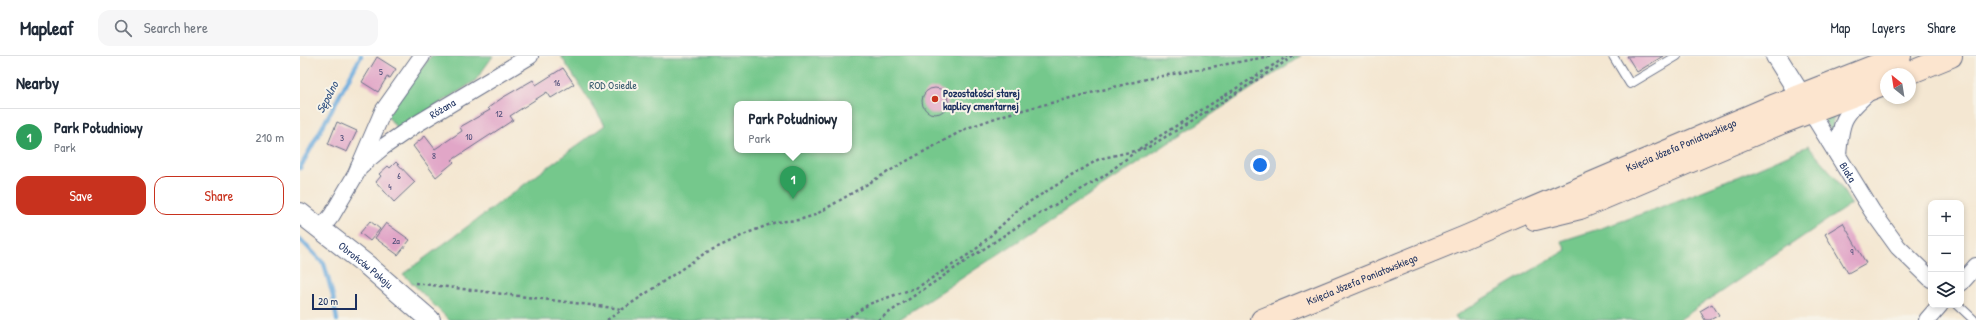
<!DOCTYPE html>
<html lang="en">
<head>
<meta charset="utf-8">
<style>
	body { margin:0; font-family:"Patrick Hand",sans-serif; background:#f6f6f7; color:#1f2937 }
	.controls { position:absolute; right:12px; bottom:12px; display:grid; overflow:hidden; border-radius:8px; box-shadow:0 2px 6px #0003 }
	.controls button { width:36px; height:36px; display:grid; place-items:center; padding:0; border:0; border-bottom:1px solid #e0e1e3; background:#fff; color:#1f2937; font:20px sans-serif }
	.compass { position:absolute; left:1580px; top:12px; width:36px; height:36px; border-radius:50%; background:#fff; box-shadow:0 2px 6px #0003; rotate:330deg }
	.scale { position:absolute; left:12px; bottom:10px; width:45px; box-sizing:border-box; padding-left:4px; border:2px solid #1b2f5e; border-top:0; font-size:11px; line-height:14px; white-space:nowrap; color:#1b2f5e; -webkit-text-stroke:3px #f7f3e8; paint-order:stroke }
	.you { position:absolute; left:960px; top:109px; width:14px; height:14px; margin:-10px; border:3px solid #fff; border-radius:50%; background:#1a73e8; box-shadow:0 0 0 6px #1a73e833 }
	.badge { display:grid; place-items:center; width:26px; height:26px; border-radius:50%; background:#c8321e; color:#fff; font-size:13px; font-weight:700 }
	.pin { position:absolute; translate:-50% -33px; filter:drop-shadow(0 1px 2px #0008) }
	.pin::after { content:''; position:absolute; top:21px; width:14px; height:12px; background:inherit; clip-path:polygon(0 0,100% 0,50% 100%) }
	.popup { position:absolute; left:434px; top:45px; width:118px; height:52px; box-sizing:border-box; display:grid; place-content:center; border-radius:8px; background:#fff; filter:drop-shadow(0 1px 3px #0005); font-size:13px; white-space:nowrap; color:#747a83 }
	.popup b { font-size:15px; color:#1f2937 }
	.popup::after { content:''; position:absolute; left:50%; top:100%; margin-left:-8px; border:8px solid transparent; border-top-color:#fff }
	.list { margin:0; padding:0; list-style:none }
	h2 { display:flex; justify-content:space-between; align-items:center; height:52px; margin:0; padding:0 16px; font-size:17px }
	h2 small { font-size:13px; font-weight:400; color:#747a83 }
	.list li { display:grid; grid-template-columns:26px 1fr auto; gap:12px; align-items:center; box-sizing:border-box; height:56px; padding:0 16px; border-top:1px solid #e0e1e3 }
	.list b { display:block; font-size:15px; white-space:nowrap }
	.list p { margin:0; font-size:13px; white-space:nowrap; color:#747a83 }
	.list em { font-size:13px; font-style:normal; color:#747a83 }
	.actions { display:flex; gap:8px; padding:12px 16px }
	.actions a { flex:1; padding:9px 0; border:1px solid #c8321e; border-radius:12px; text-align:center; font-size:14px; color:#c8321e }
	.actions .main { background:#c8321e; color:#fff }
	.icon { flex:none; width:22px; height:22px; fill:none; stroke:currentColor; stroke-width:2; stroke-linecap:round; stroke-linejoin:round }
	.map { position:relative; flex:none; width:1676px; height:264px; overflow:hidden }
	header { display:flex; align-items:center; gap:24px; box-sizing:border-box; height:56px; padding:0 20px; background:#fff; border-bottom:1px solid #e0e1e3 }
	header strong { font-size:19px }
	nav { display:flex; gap:22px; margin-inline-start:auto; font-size:14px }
	.search { width:280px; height:36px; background:#f6f6f7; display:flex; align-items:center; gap:10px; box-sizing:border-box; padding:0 14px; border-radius:12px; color:#747a83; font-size:15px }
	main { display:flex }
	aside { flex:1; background:#fff }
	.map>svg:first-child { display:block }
</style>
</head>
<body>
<header>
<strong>Mapleaf</strong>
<div class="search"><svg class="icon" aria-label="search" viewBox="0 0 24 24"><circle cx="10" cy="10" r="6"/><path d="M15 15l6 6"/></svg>Search here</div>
<nav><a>Map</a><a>Layers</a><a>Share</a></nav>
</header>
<main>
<aside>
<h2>Nearby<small></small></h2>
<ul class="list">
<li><span class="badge" style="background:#2e9e5b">1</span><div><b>Park Południowy</b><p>Park</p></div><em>210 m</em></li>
</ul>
<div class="actions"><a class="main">Save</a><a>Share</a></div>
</aside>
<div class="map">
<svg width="1676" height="264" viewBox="0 0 1676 264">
	<rect width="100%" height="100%" fill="#f7f3e8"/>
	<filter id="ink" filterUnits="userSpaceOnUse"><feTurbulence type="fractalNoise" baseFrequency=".025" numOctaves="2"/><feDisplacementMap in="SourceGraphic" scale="8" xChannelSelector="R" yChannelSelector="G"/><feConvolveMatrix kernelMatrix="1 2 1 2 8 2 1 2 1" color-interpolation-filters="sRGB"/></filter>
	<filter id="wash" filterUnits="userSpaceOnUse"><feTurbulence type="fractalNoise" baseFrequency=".012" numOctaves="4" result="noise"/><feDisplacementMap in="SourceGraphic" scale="16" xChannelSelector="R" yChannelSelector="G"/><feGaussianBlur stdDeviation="0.9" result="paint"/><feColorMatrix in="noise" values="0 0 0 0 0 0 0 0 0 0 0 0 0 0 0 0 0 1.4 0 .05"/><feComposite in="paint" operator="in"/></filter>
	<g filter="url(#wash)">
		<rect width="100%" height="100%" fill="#f4e7d2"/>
		<!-- green -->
		<g fill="#74c88c" stroke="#487c75" fill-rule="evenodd">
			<polygon points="131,0 193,0 175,25 98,74 87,59"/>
			<path d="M261 0H1001L598 264H149L103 218 305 69ZM437 48H549V94H437Z"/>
			<polygon points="1538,53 1533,64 1532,77 1521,59"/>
			<path d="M1508 90 1535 121 1551 148 1379 264H1158L1155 260 1266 194 1261 185C1346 159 1428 126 1508 90Z"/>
		</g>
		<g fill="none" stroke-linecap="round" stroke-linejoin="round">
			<!-- stream -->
			<g stroke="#6baadd" stroke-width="4.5">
				<polyline points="0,112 61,0"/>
				<polyline points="0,183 24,208 33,240 37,264"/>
			</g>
		</g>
		<g id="blocks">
			<!-- building -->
			<g fill="#e1a6c7">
				<polygon points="1327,0 1363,0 1337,16"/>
				<polygon points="77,1 96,13 90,22 87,21 78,36 62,26"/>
				<polygon points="263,12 274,28 251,42 247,36 210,60 213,64 152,104 154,106 136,121 113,90 125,80 135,93 162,75 160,71 190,54 188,52 202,42 233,24 236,29"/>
				<circle cx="635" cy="45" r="13"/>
				<polygon points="37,66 57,75 47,96 28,88"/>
				<polygon points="96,106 115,126 94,146 76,126 81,120 79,118 88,110 90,112"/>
				<polygon points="70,165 80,173 70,185 60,177"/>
				<polygon points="86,167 110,184 98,199 75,182"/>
				<polygon points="1543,167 1566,207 1548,217 1525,178"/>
				<polygon points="1412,248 1419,259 1410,264 1405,264 1400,255"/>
			</g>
		</g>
	</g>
	<g filter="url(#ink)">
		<use href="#blocks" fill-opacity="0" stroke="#676f87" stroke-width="1"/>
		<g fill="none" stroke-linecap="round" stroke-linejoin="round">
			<defs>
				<g id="service">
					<polyline points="1313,0 1330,28 1377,0"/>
					<polyline points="1658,249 1674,264"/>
				</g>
				<g id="minor">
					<path id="s1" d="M1506 48 1572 155 1598 191 1631 223"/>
					<path d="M1538 99C1541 65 1542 60 1568 37"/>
					<path id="s2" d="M59 111 83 91 115 69 230 0"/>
					<polyline points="21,173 32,159 56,118 83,55 122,0"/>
					<polyline points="1661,227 1676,210"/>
					<polyline points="1627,264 1640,249"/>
				</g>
				<g id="tertiary">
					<polyline points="1476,0 1501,40"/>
					<path id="s3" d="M0 157 68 210 130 264"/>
				</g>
				<g id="secondary">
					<polyline points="1607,18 1651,0"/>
					<polyline points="1235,163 1280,152 1481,67 1586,27"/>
					<path id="s4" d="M962 264 1163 182 1473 50 1600 0"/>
				</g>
			</defs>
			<!-- service casing -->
			<use href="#service" stroke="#676f87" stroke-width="10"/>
			<!-- minor casing -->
			<use href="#minor" stroke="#676f87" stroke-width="18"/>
			<!-- tertiary casing -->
			<use href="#tertiary" stroke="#676f87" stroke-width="22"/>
			<!-- secondary casing -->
			<use href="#secondary" stroke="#676f87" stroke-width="24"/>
			<!-- path -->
			<g stroke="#676f87" stroke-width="2.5" stroke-dasharray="3 3" stroke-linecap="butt">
				<polyline points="839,93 988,0"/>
				<polyline points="115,227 322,253"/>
				<polyline points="307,264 405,197 450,176 476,166 499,164 515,159 603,107 667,72 707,58 846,23 971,0"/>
				<polyline points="545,264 569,248 618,231 674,195 721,151 799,103 847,92 897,62 994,0"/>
				<polyline points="578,264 712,174 804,120 835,96"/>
			</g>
			<!-- service -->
			<use href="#service" stroke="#fff" stroke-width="8"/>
			<!-- minor -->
			<use href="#minor" stroke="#fff" stroke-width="16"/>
			<!-- tertiary -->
			<use href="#tertiary" stroke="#fff" stroke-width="20"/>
			<!-- secondary -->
			<use href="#secondary" stroke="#fce5cf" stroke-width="22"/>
		</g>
	</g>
	<!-- markers -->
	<circle fill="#c8321e" stroke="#f7f3e8" stroke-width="1.5" cx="635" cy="43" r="4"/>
	<g text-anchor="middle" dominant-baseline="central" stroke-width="4" stroke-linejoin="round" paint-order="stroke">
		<!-- number labels -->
		<g font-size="9" fill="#4c4d78">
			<text x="81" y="16">5</text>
			<text x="257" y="27">16</text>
			<text x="199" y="58">12</text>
			<text x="169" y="81">10</text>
			<text x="42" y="82">3</text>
			<text x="134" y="100">8</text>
			<text x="99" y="120">6</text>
			<text x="90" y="131">4</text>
			<text x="96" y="185">2a</text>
			<text x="1552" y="196">9</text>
		</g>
		<!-- park labels -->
		<g font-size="11" fill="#31556a" stroke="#f7f3e8">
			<text x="313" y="29">ROD Osiedle</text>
		</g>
		<!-- poi labels -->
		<g font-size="11" font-weight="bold" fill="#1b2f5e" stroke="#f7f3e8" text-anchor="start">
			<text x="643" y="37">Pozostałości starej<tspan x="643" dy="13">kaplicy cmentarnej</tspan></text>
		</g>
		<!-- street labels -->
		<g font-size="11" fill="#1b2f5e" stroke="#f7f3e8">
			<text stroke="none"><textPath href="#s2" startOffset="102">Różana</textPath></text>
			<text stroke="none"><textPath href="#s4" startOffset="454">Księcia Józefa Poniatowskiego</textPath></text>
			<text stroke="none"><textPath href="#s1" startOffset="80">Biała</textPath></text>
			<text stroke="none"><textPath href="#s3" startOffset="84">Obrońców Pokoju</textPath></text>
			<text stroke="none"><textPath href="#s4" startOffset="108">Księcia Józefa Poniatowskiego</textPath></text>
		</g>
		<!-- water labels -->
		<g font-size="12" font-style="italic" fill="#335484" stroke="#f7f3e8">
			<text transform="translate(27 41) rotate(-62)">Sępolno</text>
		</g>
	</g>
</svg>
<div class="controls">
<button>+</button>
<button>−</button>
<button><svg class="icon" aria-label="layers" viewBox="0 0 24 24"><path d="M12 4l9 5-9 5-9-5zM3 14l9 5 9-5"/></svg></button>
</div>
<svg class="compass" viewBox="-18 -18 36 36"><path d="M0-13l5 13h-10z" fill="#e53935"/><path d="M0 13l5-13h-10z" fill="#747a83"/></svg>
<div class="scale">20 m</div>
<div class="you"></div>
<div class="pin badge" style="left:493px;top:143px;background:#2e9e5b">1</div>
<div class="popup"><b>Park Południowy</b>Park</div>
</div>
</main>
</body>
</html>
